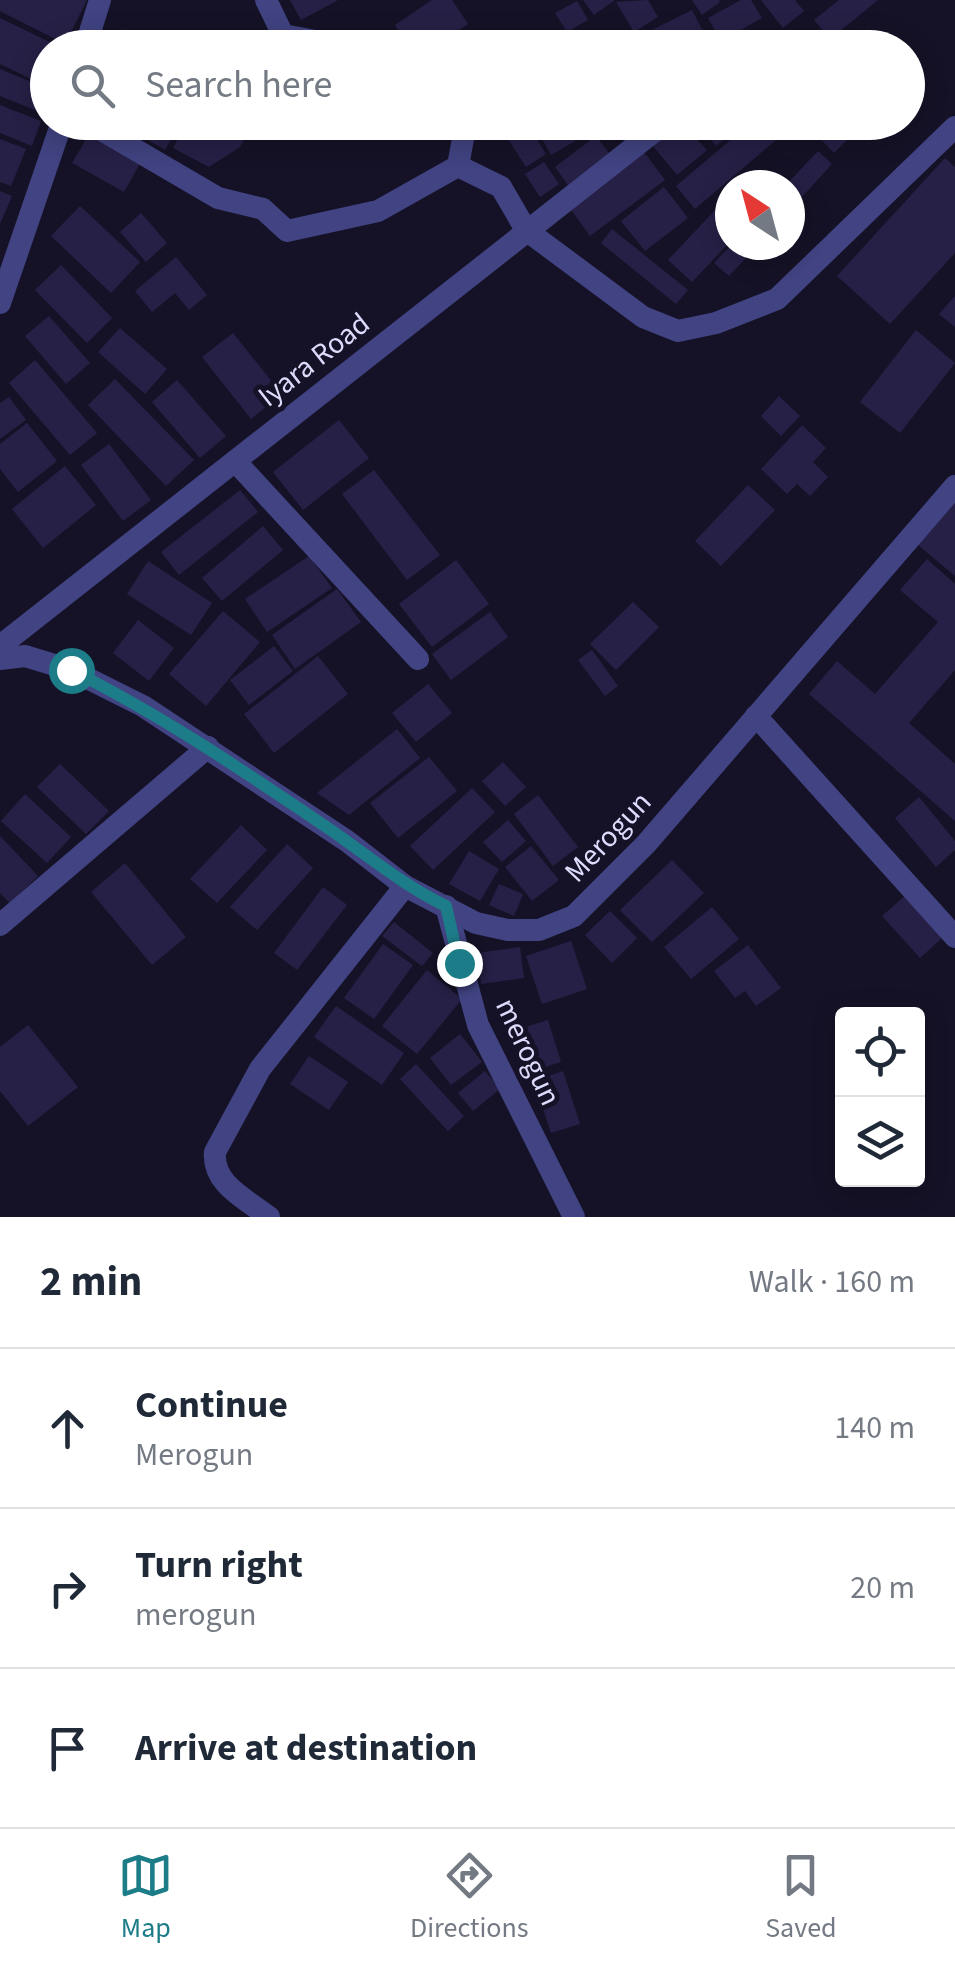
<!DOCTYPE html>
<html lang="en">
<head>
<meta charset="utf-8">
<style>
	body { margin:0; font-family:"Source Sans 3",sans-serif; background:#f6f6f7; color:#1f2937 }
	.controls { position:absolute; right:30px; bottom:30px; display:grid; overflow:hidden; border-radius:10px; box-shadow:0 5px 25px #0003 }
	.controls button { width:90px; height:90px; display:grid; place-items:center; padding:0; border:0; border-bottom:2px solid #e0e1e3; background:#fff; color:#1f2937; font:50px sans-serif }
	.compass { position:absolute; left:715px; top:170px; width:90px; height:90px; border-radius:50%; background:#fff; box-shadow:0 5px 25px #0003; rotate:324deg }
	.stop { position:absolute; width:30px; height:30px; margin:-22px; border:8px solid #1c7c88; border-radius:50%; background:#fff }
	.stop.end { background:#1c7c88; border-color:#fff; box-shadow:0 2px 10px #0008 }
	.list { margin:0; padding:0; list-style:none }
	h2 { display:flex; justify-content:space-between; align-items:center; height:130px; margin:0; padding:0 40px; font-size:42px }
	h2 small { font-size:32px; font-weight:400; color:#747a83 }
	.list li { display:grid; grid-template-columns:65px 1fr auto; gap:30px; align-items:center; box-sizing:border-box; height:160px; padding:0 40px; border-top:2px solid #e0e1e3 }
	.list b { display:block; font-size:38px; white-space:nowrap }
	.list p { margin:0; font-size:32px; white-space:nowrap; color:#747a83 }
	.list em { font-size:32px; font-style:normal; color:#747a83 }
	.icon { flex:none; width:55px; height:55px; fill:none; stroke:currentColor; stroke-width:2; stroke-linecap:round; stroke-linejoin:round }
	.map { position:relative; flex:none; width:955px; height:1217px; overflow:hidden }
	.search { position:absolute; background:#fff; box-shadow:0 5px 25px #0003; left:30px; right:30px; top:30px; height:110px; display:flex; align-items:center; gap:25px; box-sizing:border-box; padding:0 35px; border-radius:55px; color:#747a83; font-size:38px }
	.sheet { height:610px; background:#fff }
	nav { display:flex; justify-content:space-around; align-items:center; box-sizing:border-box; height:140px; border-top:2px solid #e0e1e3; background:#fff; font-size:28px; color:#747a83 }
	nav a { display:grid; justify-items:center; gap:5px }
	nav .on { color:#1c7c88 }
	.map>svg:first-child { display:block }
</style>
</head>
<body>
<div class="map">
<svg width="955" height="1217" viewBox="0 0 955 1217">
	<rect width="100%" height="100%" fill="#151227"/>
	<!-- building -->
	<g fill="#262046">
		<polygon points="0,0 87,0 65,44 0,11"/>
		<polygon points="290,0 338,0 301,20"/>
		<polygon points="432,0 452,0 468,24 433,48 410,48 395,25"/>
		<polygon points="583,0 615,0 594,15"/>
		<polygon points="648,0 658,17 634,32 616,2"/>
		<polygon points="692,0 719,0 720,2 702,15"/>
		<polygon points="741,0 751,0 762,18 721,41 708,18"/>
		<polygon points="761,0 795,0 804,11 783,28"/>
		<polygon points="839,0 878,0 830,39 814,20"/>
		<polygon points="577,1 588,20 567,32 555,13"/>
		<polygon points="692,10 707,39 690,48 643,48 638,37"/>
		<polygon points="0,18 62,48 48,48 46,86 0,64"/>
		<polygon points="125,29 160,48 115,48"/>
		<polygon points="476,35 484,48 456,48"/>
		<polygon points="0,69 48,89 40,112 0,96"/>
		<polygon points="0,105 41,121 32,146 0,133"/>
		<polygon points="118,122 181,122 165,150"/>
		<polygon points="187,122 253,122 240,147 209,167 173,148"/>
		<polygon points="497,122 526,122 546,154 526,167"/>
		<polygon points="533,122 565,122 575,141 551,155"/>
		<polygon points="570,122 593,122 597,128 579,138"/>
		<polygon points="680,122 707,150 677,175 652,145"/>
		<polygon points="697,122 744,122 716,146"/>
		<polygon points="752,122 797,122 695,209 676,186"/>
		<polygon points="820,122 865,122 834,153 812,130"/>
		<polygon points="91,131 142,160 124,192 72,163"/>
		<polygon points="596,136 609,153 568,185 555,167"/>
		<polygon points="0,139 26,149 11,186 0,182"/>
		<polygon points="818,151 832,164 790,210 790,185 786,185"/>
		<polygon points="644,152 665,180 590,236 569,207"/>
		<polygon points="945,158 955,167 955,253 890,324 837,276"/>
		<polygon points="544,162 559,184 540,197 525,174"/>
		<polygon points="664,187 688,218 645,251 621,221"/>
		<polygon points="0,191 12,196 0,224"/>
		<polygon points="80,206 140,262 111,293 51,236"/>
		<polygon points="717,208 730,220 730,242 692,282 668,260"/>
		<polygon points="141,213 167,243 146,262 120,232"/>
		<polygon points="612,229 688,290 676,304 601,243"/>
		<polygon points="731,245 758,245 729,276 714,263"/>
		<polygon points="176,257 207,295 189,310 175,293 152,312 135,291"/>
		<polygon points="61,265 112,318 87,343 35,290"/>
		<polygon points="955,296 955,327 939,314"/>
		<polygon points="49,316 90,363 66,384 25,336"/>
		<polygon points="120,328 167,369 145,394 98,352"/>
		<polygon points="916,330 955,363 900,433 860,402"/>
		<polygon points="233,333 282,394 251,419 202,357"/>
		<polygon points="35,360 97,433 70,455 9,383"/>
		<polygon points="115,379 194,460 166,486 88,405"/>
		<polygon points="177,380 226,436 200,458 152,402"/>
		<polygon points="779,396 800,416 781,436 761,416"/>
		<polygon points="9,397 26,420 0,439 0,403"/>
		<polygon points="339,420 369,458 303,510 273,472"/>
		<polygon points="27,423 57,461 18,492 0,469 0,444"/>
		<polygon points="802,425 826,448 813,462 828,477 810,496 797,484 787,494 761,469"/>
		<polygon points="109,444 151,500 123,521 81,465"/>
		<polygon points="65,466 96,505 43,548 12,509"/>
		<polygon points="374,470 440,555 407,580 342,494"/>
		<polygon points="748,485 775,510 721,566 695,541"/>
		<polygon points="240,490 258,512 179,575 161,552"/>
		<polygon points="955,502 955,576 918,545"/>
		<polygon points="263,526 283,550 222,601 202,578"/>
		<polygon points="309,556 332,588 267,632 245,599"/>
		<polygon points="927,559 955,584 955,670 909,723 955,764 955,821 809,694 837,661 875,694 938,622 900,590"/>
		<polygon points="456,560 489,604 432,647 399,604"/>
		<polygon points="148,561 212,603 191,635 127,594"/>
		<polygon points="337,589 361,622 295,669 272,635"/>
		<polygon points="633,602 659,627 616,670 590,644"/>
		<polygon points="223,611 260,642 206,706 169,674"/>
		<polygon points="490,612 508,637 451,680 432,654"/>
		<polygon points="138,620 174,648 149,681 113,653"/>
		<polygon points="274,646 293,671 249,705 230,680"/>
		<polygon points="592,650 618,686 605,696 578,660"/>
		<polygon points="318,656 348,694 274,753 244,714"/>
		<polygon points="428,684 452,713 416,742 392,713"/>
		<polygon points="397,729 420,758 349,815 317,793"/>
		<polygon points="429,757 457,791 398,838 370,803"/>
		<polygon points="503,762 526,787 505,806 482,781"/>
		<polygon points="60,764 109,811 86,834 37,787"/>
		<polygon points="472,788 495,812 433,870 410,846"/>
		<polygon points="25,794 71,837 47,863 1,821"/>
		<polygon points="538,795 578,847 553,866 514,814"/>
		<polygon points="919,797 955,841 955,850 936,867 895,818"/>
		<polygon points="508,820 526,841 502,862 483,842"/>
		<polygon points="241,825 267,850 217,903 190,879"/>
		<polygon points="0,836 38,876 10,903 0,893"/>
		<polygon points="287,844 313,868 257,930 230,907"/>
		<polygon points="531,846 559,880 532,901 505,867"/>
		<polygon points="469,851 499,869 480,901 449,884"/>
		<polygon points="672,860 704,893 652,942 620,910"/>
		<polygon points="125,863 186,937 152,965 91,892"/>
		<polygon points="499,884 523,894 514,916 489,905"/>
		<polygon points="323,887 347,905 297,970 274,953"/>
		<polygon points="906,895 943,937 920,958 882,916"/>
		<polygon points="712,907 739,939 691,979 664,947"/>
		<polygon points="610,911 637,938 612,963 585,935"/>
		<polygon points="394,922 433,953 422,966 382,936"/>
		<polygon points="571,941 587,989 542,1004 526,956"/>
		<polygon points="383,944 413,965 374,1019 344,998"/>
		<polygon points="748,945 781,988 756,1006 745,991 735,998 714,971"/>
		<polygon points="520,947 524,978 481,984 477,953"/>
		<polygon points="427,970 462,999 417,1054 382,1026"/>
		<polygon points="336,1006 404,1053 382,1085 314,1037"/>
		<polygon points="548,1020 561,1062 526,1073 513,1031"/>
		<polygon points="28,1025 78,1087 28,1126 0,1091 0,1047"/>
		<polygon points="460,1034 482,1062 451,1085 430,1058"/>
		<polygon points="309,1056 348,1082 329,1110 290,1084"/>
		<polygon points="416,1064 464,1116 448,1131 400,1079"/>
		<polygon points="485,1071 500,1089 473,1111 458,1093"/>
		<polygon points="563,1071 580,1124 551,1133 534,1081"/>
	</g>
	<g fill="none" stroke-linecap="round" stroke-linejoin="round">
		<!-- street -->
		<g stroke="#414382" stroke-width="22">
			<polyline points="266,0 283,35 353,48"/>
			<polyline points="85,48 100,0"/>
			<polyline points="88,122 218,198 263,209 287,231 378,211 458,166 501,187 526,230 643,317 678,331 716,323 777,299 955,127"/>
			<polyline points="458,166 466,122"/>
			<polyline points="0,303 62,122"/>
			<polyline points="235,461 418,659"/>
			<polyline points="0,646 666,122"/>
			<polyline points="0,659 25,656 71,670 143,706 347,841 405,886 476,923 508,930 539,930 574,916 646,844 955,486"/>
			<polyline points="756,716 955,937"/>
			<polyline points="446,906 478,1025 574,1217"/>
			<polyline points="0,925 208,747"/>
			<path d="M269 1217C246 1199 212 1184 215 1152L260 1069 405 886"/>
		</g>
	</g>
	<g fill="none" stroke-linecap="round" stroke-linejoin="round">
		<!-- route -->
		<path stroke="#1c7c88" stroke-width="12" d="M71 670C161 715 242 770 325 826 366 854 401 884 446 906L459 963"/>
	</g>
	<g text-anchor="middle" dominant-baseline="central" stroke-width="10" stroke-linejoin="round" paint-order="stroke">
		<!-- street labels -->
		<g font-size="30" fill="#dddbfc" stroke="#151227">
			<text transform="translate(314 360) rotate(-38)">Iyara Road</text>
			<text transform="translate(608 837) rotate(-47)">Merogun</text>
			<text transform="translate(528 1052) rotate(65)">merogun</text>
		</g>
	</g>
</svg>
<div class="controls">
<button><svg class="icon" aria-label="locate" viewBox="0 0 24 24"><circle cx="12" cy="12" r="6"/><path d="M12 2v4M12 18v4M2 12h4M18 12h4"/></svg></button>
<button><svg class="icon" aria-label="layers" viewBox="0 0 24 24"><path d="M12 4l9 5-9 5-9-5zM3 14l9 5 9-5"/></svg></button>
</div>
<svg class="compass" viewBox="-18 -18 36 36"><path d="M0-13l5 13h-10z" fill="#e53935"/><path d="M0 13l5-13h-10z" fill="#747a83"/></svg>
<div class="stop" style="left:71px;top:670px"></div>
<div class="stop end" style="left:459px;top:963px"></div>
<div class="search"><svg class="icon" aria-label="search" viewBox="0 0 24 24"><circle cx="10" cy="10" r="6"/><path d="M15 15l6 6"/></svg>Search here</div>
</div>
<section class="sheet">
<h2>2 min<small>Walk · 160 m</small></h2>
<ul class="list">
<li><svg class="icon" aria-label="ahead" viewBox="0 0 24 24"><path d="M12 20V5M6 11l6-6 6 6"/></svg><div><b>Continue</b><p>Merogun</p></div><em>140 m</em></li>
<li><svg class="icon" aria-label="right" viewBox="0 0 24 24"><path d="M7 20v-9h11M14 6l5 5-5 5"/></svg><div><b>Turn right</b><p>merogun</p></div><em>20 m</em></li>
<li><svg class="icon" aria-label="arrive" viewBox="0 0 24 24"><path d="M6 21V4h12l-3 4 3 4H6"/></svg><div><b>Arrive at destination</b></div></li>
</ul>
</section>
<nav>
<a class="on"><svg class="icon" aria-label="map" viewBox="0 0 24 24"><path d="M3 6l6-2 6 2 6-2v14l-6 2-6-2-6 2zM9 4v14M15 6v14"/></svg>Map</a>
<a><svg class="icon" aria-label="directions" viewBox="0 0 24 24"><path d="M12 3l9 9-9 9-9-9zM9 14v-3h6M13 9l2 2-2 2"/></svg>Directions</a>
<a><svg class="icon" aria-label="saved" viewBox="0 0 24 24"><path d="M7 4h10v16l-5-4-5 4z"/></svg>Saved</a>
</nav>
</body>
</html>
